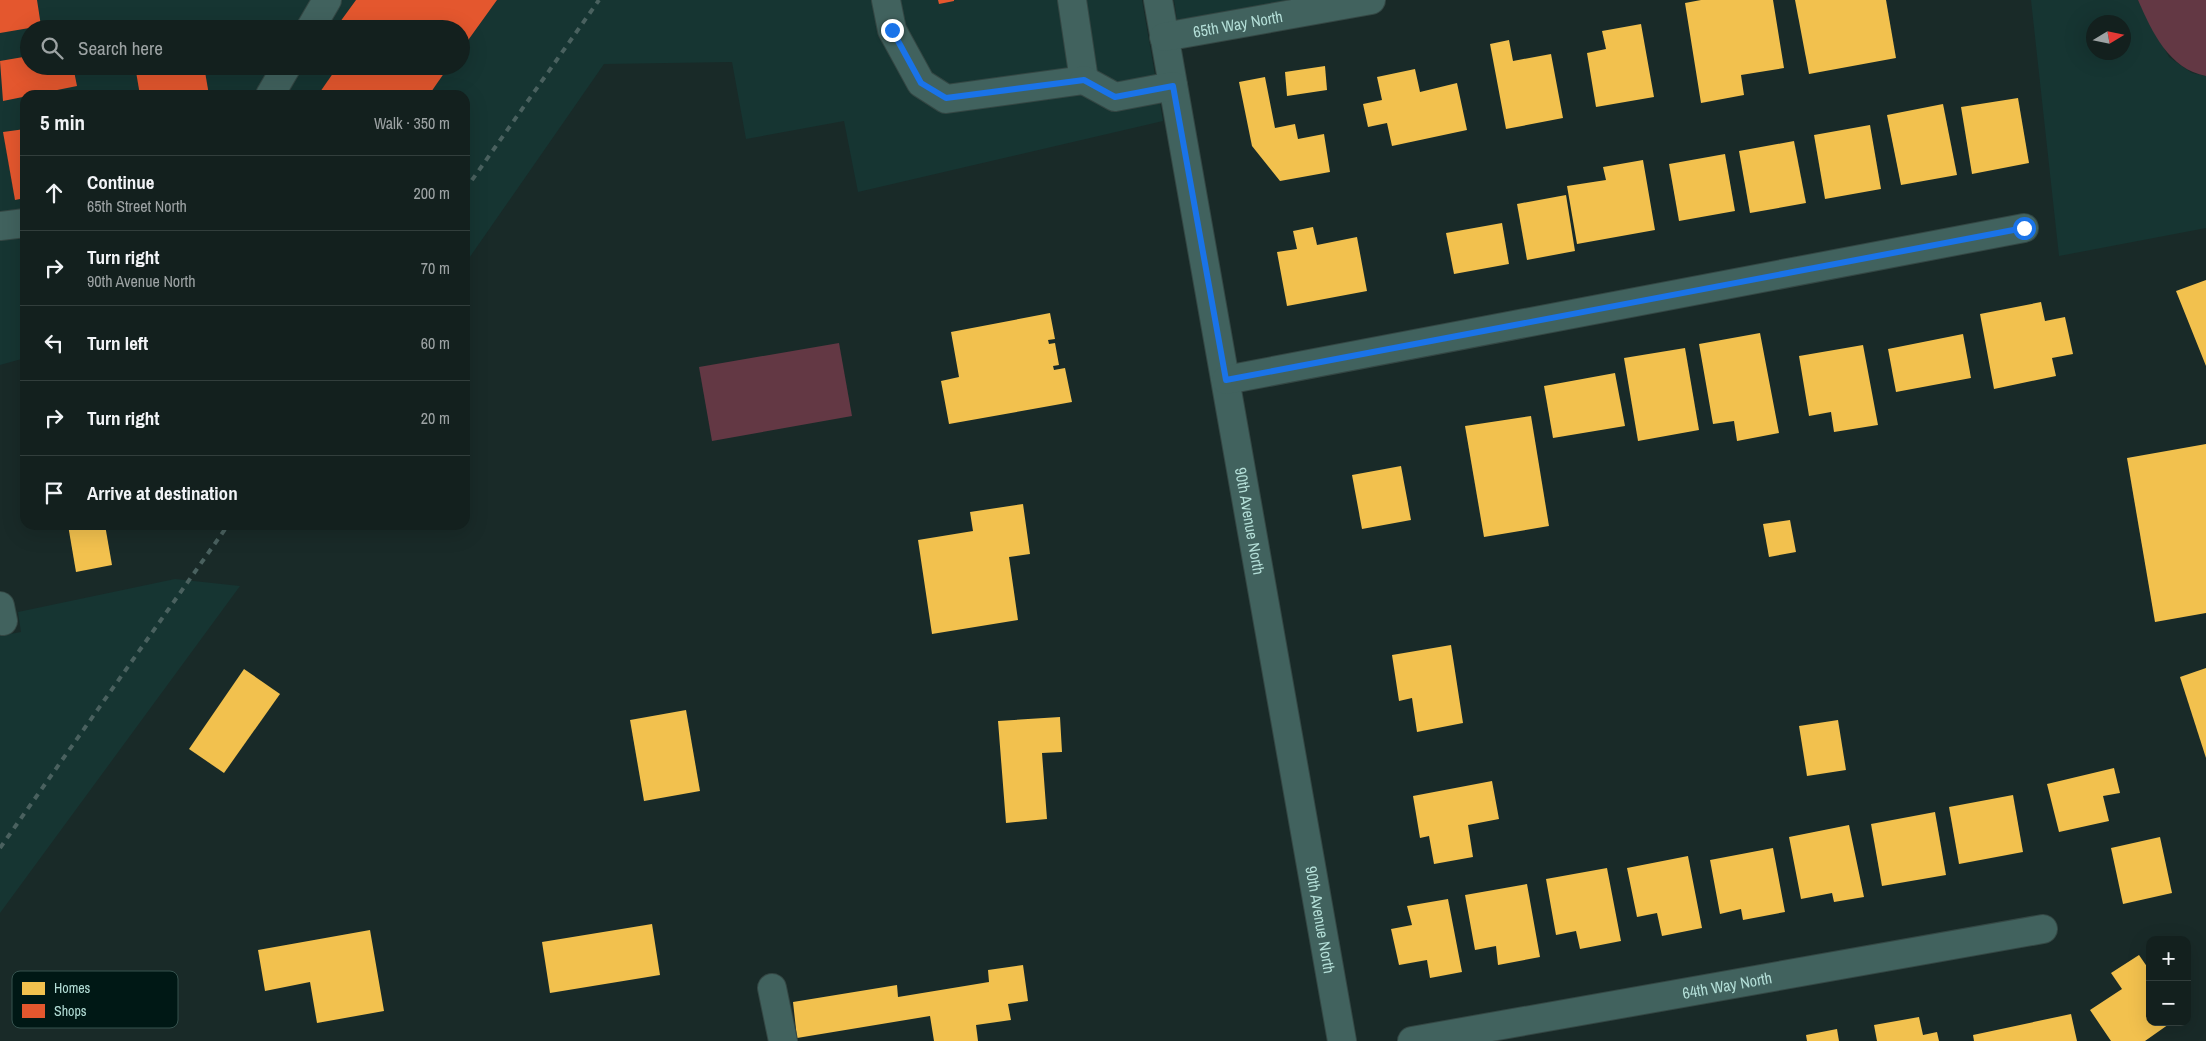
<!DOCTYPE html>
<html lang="en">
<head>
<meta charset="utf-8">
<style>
	body { margin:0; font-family:"Archivo Narrow",sans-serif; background:#1c2827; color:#f1f3f6 }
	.controls { position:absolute; right:15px; bottom:15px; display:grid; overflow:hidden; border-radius:10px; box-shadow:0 5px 20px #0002 }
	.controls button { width:45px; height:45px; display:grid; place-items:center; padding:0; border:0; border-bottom:1px solid #323e3c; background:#13201e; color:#f1f3f6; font:25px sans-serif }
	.compass { position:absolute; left:2086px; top:15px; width:45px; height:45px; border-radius:50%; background:#13201e; box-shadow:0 5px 20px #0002; rotate:80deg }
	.stop { position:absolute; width:15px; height:15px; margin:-11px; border:4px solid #1a73e8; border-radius:50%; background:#fff }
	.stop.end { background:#1a73e8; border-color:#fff; box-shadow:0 1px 5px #0008 }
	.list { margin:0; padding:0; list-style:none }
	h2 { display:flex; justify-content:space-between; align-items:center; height:65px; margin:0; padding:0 20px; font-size:21px }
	h2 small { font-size:16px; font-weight:400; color:#9da3a4 }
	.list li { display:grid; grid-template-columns:32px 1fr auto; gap:15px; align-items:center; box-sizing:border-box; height:75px; padding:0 20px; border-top:1px solid #323e3c }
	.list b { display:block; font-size:19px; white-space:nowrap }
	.list p { margin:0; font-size:16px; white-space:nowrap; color:#9da3a4 }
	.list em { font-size:16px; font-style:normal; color:#9da3a4 }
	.icon { flex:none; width:28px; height:28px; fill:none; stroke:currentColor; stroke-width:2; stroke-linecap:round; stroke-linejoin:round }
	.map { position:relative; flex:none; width:2206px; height:1041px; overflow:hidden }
	.search { position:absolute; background:#13201e; box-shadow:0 5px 20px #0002; left:20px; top:20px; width:450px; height:55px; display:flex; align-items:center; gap:12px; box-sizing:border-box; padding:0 18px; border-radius:28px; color:#9da3a4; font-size:19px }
	.panel { position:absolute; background:#13201e; box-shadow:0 5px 20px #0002; left:20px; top:90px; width:450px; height:440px; border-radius:15px }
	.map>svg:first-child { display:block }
</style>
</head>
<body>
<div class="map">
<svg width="2206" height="1041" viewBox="0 0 2206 1041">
	<rect width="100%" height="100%" fill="#192a28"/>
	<!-- built -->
	<g fill="#163532" fill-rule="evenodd">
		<path d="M0 0H1142L1163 121 858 192 844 121 746 139 732 62 604 64 465 264V95H25V358L0 365ZM29 29H461V66H29Z"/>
		<polygon points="1174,0 1290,0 1177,20"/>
		<path d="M2031 0H2138L2169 57 2192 73 2206 76V228L2059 256ZM2094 22H2124V52H2094Z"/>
		<polygon points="175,579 240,586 0,913 0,636 21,632 18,612"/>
	</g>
	<!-- green -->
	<g fill="#633844">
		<path d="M2138 0H2206V76C2169 69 2152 32 2138 0Z"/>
		<polygon points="839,343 852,416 712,441 699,367"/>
	</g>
	<!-- homes -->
	<g fill="#f2c14e">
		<polygon points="1701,0 1773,0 1784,68 1741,75 1744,95 1701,103 1685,3"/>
		<polygon points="1795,0 1886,0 1896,58 1809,74"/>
		<polygon points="1641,24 1654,97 1596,107 1587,53 1606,49 1602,31"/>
		<polygon points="1509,40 1513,61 1551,54 1563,118 1506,129 1490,44"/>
		<polygon points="1325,66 1327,90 1287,96 1285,72"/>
		<polygon points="1415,69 1420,92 1457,83 1467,130 1392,146 1387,123 1368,127 1363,104 1382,100 1377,77"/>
		<polygon points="1265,77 1275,128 1295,124 1298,139 1324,134 1330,172 1280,181 1252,146 1239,82"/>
		<polygon points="2018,98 2029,163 1972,174 1961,107"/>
		<polygon points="1943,104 1957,175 1901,185 1887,115"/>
		<polygon points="1870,125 1881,189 1825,199 1814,135"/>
		<polygon points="1794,141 1806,203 1750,213 1739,151"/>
		<polygon points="1725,154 1735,211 1679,221 1669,164"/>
		<polygon points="1643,160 1655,230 1577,244 1567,186 1606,180 1603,167"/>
		<polygon points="1566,195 1575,251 1527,260 1517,204"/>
		<polygon points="1502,223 1509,264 1454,274 1446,233"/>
		<polygon points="1313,227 1317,245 1357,237 1367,291 1287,306 1277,252 1297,249 1293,231"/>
		<polygon points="25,249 25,275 24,275 20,250"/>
		<polygon points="2206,280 2206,366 2176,291"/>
		<polygon points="2041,302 2045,321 2065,317 2073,354 2052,358 2056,376 1994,389 1980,314"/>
		<polygon points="1050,313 1055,339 1048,340 1049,344 1055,343 1059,365 1053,366 1054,370 1065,368 1072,402 949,424 941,381 959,377 951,332"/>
		<polygon points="1760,333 1779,433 1737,441 1734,421 1713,424 1699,344"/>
		<polygon points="1963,334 1971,378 1896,392 1888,349"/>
		<polygon points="1863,345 1878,425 1834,432 1831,412 1809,416 1799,356"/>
		<polygon points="1685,348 1699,430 1638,441 1624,358"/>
		<polygon points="1615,373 1625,426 1553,438 1544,386"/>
		<polygon points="1531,416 1549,526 1484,537 1465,426"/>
		<polygon points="2206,444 2206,613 2155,622 2127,458"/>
		<polygon points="1401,466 1411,520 1362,529 1352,475"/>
		<polygon points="1023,504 1030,554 1009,557 1018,620 932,634 918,540 973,531 970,512"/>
		<polygon points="1790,520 1796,552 1769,557 1763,524"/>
		<polygon points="68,525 105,525 112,565 76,572"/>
		<polygon points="1451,645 1463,723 1417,732 1412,698 1399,701 1392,655"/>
		<polygon points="2206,668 2206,758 2180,677"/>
		<polygon points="244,669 280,694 224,773 189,749"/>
		<polygon points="686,710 700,791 644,801 630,720"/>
		<polygon points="1060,717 1062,752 1042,753 1047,819 1006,823 998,721"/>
		<polygon points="1838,720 1846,770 1807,776 1799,726"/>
		<polygon points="2114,768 2120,793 2103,796 2109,821 2059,832 2047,784"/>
		<polygon points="1492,781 1499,819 1468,825 1473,857 1434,864 1429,836 1420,838 1413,796"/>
		<polygon points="2013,795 2023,852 1959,864 1949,807"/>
		<polygon points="1935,812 1946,875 1882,886 1871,824"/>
		<polygon points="1849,825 1864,897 1834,902 1832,893 1801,899 1789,837"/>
		<polygon points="2160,837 2172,893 2123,904 2111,848"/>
		<polygon points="1773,848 1785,912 1743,920 1741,909 1720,914 1710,860"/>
		<polygon points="1688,856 1702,928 1662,936 1657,913 1637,917 1627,868"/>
		<polygon points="1607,868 1621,941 1580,949 1576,931 1556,935 1546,879"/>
		<polygon points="1527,884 1540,957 1498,965 1496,946 1475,950 1465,895"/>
		<polygon points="1448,899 1462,972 1430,978 1427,960 1399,965 1391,929 1412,925 1407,906"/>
		<polygon points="652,924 660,975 550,993 542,942"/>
		<polygon points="370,930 384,1011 317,1023 310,982 265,991 258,950"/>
		<polygon points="2139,955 2150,971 2150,1022 2172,1022 2145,1041 2111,1041 2090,1010 2122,989 2111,973"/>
		<polygon points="1023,965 1028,1001 1008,1004 1011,1020 976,1025 978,1041 934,1041 930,1016 797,1038 793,1002 897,985 898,997 989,982 988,970"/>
		<polygon points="2071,1014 2077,1041 1974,1041 1973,1035"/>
		<polygon points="1919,1017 1923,1035 1937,1032 1939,1041 1877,1041 1874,1025"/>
		<polygon points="1837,1029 1839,1041 1807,1041 1806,1035"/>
	</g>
	<!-- shops -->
	<g fill="#e4572e">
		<polygon points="0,0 37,0 41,26 0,33"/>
		<polygon points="356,0 497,0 461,50 461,29 349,29 340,22"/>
		<polygon points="938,0 954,0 954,1 939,4"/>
		<polygon points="29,56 29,66 73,66 77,86 3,101 0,61"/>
		<polygon points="135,66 204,66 209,95 140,95"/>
		<polygon points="338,66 449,66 429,95 318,95"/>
		<polygon points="25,129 25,198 15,200 3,132"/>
	</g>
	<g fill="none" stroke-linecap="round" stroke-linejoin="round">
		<defs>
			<g id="minor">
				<polyline points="886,0 892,30 921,83 946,99 1084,80 1072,0"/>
				<path id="s1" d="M1158 0 1342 1041"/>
				<polyline points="310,29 327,0"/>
				<path id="s2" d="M1164 37 1371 0"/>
				<polyline points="1084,80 1115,97 1173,86"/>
				<polyline points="270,95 287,66"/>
				<polyline points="0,226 25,223"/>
				<polyline points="1226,380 2024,228"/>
				<polyline points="0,606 3,621"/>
				<polyline points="772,988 783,1041"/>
				<path id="s3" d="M1412 1041 2043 929"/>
			</g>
		</defs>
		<!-- minor casing -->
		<use href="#minor" stroke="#344744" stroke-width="30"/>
		<!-- minor -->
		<use href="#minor" stroke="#41625e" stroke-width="28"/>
		<!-- rail -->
		<g stroke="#4a615f" stroke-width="4" stroke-dasharray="6 6" stroke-linecap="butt">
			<polyline points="465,190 599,0"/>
			<polyline points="0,848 228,525"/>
		</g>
	</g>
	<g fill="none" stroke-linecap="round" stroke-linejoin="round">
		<!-- route -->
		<polyline stroke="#1a73e8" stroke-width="6" points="892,30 921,83 946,98 1084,80 1115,97 1173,86 1226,380 2024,228"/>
	</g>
	<g text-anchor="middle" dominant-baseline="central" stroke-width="5" stroke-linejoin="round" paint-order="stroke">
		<!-- street labels -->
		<g font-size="16" fill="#b3ded7" stroke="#001815">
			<text stroke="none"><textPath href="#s2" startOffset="75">65th Way North</textPath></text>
			<text stroke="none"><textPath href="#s1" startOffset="529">90th Avenue North</textPath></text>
			<text stroke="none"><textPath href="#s1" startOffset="934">90th Avenue North</textPath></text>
			<text stroke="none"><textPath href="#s3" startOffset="320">64th Way North</textPath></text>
		</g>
	</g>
	<!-- legend -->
	<rect x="12" y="971" width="166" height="57" rx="8" fill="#001815" stroke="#36534f" stroke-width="1"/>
	<rect x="22" y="982" width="23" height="13" fill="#f2c14e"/>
	<rect x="22" y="1004" width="23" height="14" fill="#e4572e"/>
	<g font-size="14" fill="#b3ded7">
		<text x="54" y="993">Homes</text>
		<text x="54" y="1016">Shops</text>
	</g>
</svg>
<div class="controls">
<button>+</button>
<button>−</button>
</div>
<svg class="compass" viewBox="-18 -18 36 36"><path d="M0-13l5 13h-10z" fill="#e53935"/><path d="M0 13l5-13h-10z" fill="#9da3a4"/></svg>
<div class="stop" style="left:2024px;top:228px"></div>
<div class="stop end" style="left:892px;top:30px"></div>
<div class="search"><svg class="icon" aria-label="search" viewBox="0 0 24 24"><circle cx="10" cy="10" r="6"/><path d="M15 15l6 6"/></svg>Search here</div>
<section class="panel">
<h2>5 min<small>Walk · 350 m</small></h2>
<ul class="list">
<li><svg class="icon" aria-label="ahead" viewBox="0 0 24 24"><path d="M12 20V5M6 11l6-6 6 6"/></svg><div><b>Continue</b><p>65th Street North</p></div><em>200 m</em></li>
<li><svg class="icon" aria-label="right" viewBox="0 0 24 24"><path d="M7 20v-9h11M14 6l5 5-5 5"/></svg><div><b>Turn right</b><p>90th Avenue North</p></div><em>70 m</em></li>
<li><svg class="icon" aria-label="left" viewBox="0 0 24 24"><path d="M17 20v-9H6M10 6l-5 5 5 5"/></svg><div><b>Turn left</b></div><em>60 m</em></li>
<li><svg class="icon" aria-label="right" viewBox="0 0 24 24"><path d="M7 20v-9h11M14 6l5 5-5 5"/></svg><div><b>Turn right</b></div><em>20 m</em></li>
<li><svg class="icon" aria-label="arrive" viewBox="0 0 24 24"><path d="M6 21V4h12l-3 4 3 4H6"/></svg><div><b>Arrive at destination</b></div></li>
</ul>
</section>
</div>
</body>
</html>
